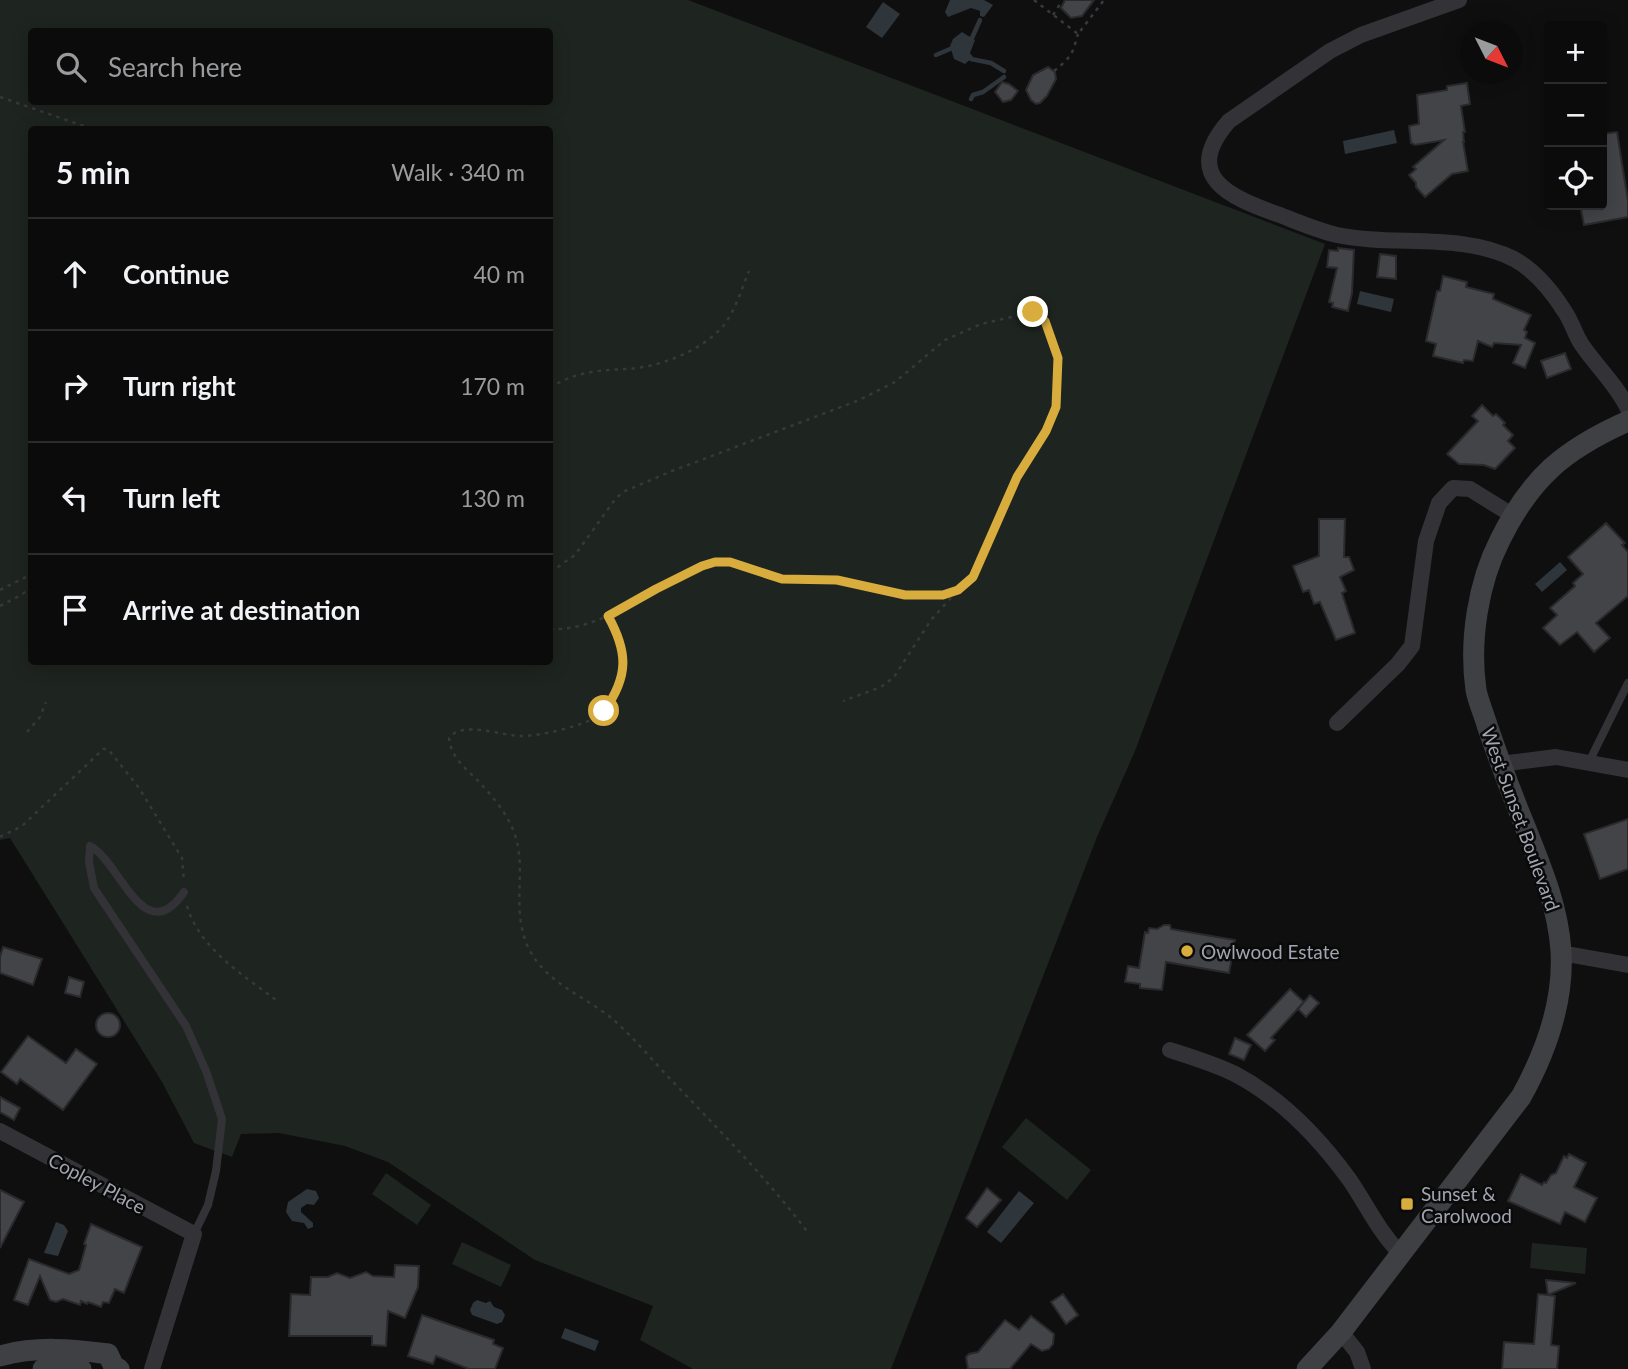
<!DOCTYPE html>
<html lang="en">
<head>
<meta charset="utf-8">
<style>
	body { margin:0; font-family:Lato,sans-serif; background:#19191a; color:#f1f3f6 }
	.controls { position:absolute; right:21px; top:21px; display:grid; overflow:hidden; border-radius:7px; box-shadow:0 4px 18px #0003 }
	.controls button { width:63px; height:63px; display:grid; place-items:center; padding:0; border:0; border-bottom:2px solid #2b2b2d; background:#0b0b0c; color:#f1f3f6; font:35px sans-serif }
	.compass { position:absolute; left:1460px; top:21px; width:63px; height:63px; border-radius:50%; background:#0b0b0c; box-shadow:0 4px 18px #0003; rotate:132deg }
	.stop { position:absolute; width:21px; height:21px; margin:-16px; border:5px solid #d9ac3e; border-radius:50%; background:#fff }
	.stop.end { background:#d9ac3e; border-color:#fff; box-shadow:0 2px 7px #0008 }
	.list { margin:0; padding:0; list-style:none }
	h2 { display:flex; justify-content:space-between; align-items:center; height:91px; margin:0; padding:0 28px; font-size:30px }
	h2 small { font-size:23px; font-weight:400; color:#9a9b9d }
	.list li { display:grid; grid-template-columns:46px 1fr auto; gap:21px; align-items:center; box-sizing:border-box; height:112px; padding:0 28px; border-top:2px solid #2b2b2d }
	.list b { display:block; font-size:26px; white-space:nowrap }
	.list em { font-size:23px; font-style:normal; color:#9a9b9d }
	.icon { flex:none; width:38px; height:38px; fill:none; stroke:currentColor; stroke-width:2; stroke-linecap:round; stroke-linejoin:round }
	.map { position:relative; flex:none; width:1628px; height:1369px; overflow:hidden }
	.search { position:absolute; background:#0b0b0c; box-shadow:0 4px 18px #0003; left:28px; top:28px; width:525px; height:77px; display:flex; align-items:center; gap:18px; box-sizing:border-box; padding:0 24px; border-radius:7px; color:#9a9b9d; font-size:26px }
	.panel { position:absolute; background:#0b0b0c; box-shadow:0 4px 18px #0003; left:28px; top:126px; width:525px; height:539px; border-radius:7px }
	.map>svg:first-child { display:block }
</style>
</head>
<body>
<div class="map">
<svg width="1628" height="1369" viewBox="0 0 1628 1369">
	<rect width="100%" height="100%" fill="#0f0f10"/>
	<!-- green -->
	<g fill="#1e241f" fill-rule="evenodd">
		<path d="M0 0H688L1325 244 1135 751 1097 837 891 1369H693L640 1340 653 1306 535 1260 388 1162 345 1146 279 1133 241 1134 232 1157 194 1143 162 1082 10 838 0 840ZM32 32H550V102H32ZM32 130H550V662H32Z"/>
		<polygon points="1026,1118 1091,1170 1067,1200 1002,1147"/>
		<polygon points="386,1173 431,1205 417,1225 372,1194"/>
		<polygon points="462,1242 511,1265 501,1287 452,1264"/>
		<polygon points="1532,1243 1587,1248 1585,1274 1530,1268"/>
	</g>
	<!-- water -->
	<g fill="#2e353b">
		<polygon points="950,0 984,0 993,5 984,17 980,16 980,11 971,8 948,17 945,12"/>
		<polygon points="883,2 900,14 882,38 866,27"/>
		<polygon points="962,32 975,40 970,53 973,57 965,64 954,59 950,46 953,39"/>
		<polygon points="1394,130 1397,143 1345,154 1343,141"/>
		<polygon points="1360,291 1394,299 1391,312 1357,304"/>
		<polygon points="1560,562 1567,570 1542,592 1535,584"/>
		<polygon points="307,1189 316,1191 319,1198 314,1205 307,1204 301,1208 301,1212 313,1223 313,1227 308,1229 304,1223 292,1221 286,1212 288,1202"/>
		<polygon points="1019,1191 1034,1203 1001,1243 987,1232"/>
		<polygon points="56,1222 64,1225 68,1231 58,1256 44,1253"/>
		<polygon points="477,1300 486,1303 490,1301 494,1307 502,1310 505,1315 502,1322 497,1324 472,1315 470,1310 473,1303"/>
		<polygon points="565,1328 599,1341 595,1351 561,1338"/>
	</g>
	<g fill="none" stroke-linecap="round" stroke-linejoin="round">
		<!-- stream -->
		<g stroke="#2e353b" stroke-width="4.5">
			<polyline points="972,38 980,20"/>
			<polyline points="936,55 950,49"/>
			<polyline points="971,59 991,63 1004,71"/>
			<polyline points="971,99 973,95 983,92 1004,77"/>
		</g>
	</g>
	<!-- building -->
	<g fill="#434448" stroke="#2a292c" stroke-width="2">
		<polygon points="1065,0 1094,0 1082,16 1071,18 1061,8"/>
		<polygon points="1048,67 1055,72 1056,79 1047,96 1040,103 1036,104 1031,100 1026,90 1033,75"/>
		<polygon points="1002,82 1009,84 1018,91 1011,100 1003,102 995,92"/>
		<polygon points="1467,83 1470,104 1461,106 1465,132 1463,132 1464,142 1463,142 1468,171 1452,174 1425,197 1416,187 1416,183 1409,175 1416,169 1413,167 1444,140 1415,145 1411,143 1409,126 1419,124 1417,95 1447,90 1447,86"/>
		<polygon points="1617,132 1628,201 1628,217 1584,225 1580,205 1602,205 1602,134"/>
		<polygon points="1338,248 1354,250 1352,293 1348,311 1332,307 1333,303 1329,302 1337,268 1327,267 1329,250 1338,251"/>
		<polygon points="1380,254 1396,256 1396,279 1377,277"/>
		<polygon points="1443,276 1467,282 1466,287 1494,294 1493,299 1531,315 1524,330 1527,332 1525,338 1535,343 1525,368 1513,363 1521,345 1494,343 1492,347 1478,341 1473,361 1464,360 1463,363 1433,356 1436,344 1426,341 1437,291 1440,291"/>
		<polygon points="1565,353 1571,369 1547,378 1541,361"/>
		<polygon points="1482,405 1493,416 1496,414 1505,423 1503,425 1513,435 1508,441 1515,448 1495,469 1484,465 1459,464 1447,454 1478,421 1472,416"/>
		<polygon points="1319,519 1345,519 1344,557 1349,557 1354,570 1340,577 1346,591 1342,593 1355,633 1336,640 1320,602 1314,604 1309,590 1303,592 1293,566 1319,556"/>
		<polygon points="1606,523 1625,543 1622,545 1628,552 1628,596 1596,623 1610,638 1594,652 1577,632 1560,645 1543,628 1557,615 1550,608 1575,586 1573,583 1583,574 1568,557"/>
		<polygon points="1628,819 1628,869 1600,879 1584,834"/>
		<polygon points="1164,925 1170,925 1171,929 1235,940 1229,973 1166,962 1162,990 1140,988 1140,984 1125,982 1128,966 1139,968 1145,932 1148,933 1149,928 1157,929"/>
		<polygon points="3,947 42,959 33,985 0,973 0,957"/>
		<polygon points="69,977 84,982 80,997 65,993"/>
		<polygon points="1290,989 1304,1002 1271,1038 1275,1040 1265,1051 1247,1035"/>
		<polygon points="1310,995 1319,1003 1306,1017 1298,1009"/>
		<circle cx="108" cy="1025" r="12"/>
		<polygon points="28,1036 66,1063 76,1049 97,1064 63,1110 20,1079 17,1084 1,1072"/>
		<polygon points="1235,1038 1251,1045 1244,1060 1229,1054"/>
		<polygon points="0,1097 20,1108 14,1120 0,1112"/>
		<polygon points="1569,1154 1586,1163 1574,1187 1597,1198 1585,1222 1565,1212 1560,1224 1508,1201 1521,1174 1542,1185 1544,1182 1546,1183 1551,1175 1556,1173 1564,1156 1567,1158"/>
		<polygon points="987,1188 1001,1200 977,1227 966,1218"/>
		<polygon points="0,1190 24,1202 0,1248"/>
		<polygon points="91,1224 142,1247 124,1293 115,1289 109,1303 103,1302 101,1307 88,1302 87,1304 81,1301 80,1305 63,1299 56,1302 50,1300 40,1276 28,1305 14,1300 29,1259 69,1274 79,1270 86,1245 84,1244"/>
		<polygon points="395,1265 419,1266 418,1287 405,1318 388,1311 386,1346 372,1345 372,1336 289,1336 291,1294 310,1295 311,1277 328,1277 337,1273 350,1278 366,1272 373,1276 394,1277"/>
		<polygon points="1546,1280 1576,1283 1548,1295 1555,1296 1551,1345 1559,1346 1557,1369 1502,1369 1504,1342 1534,1344 1538,1294 1548,1295"/>
		<polygon points="1063,1294 1078,1315 1066,1324 1051,1302"/>
		<polygon points="422,1315 494,1340 493,1344 503,1348 495,1369 469,1369 436,1356 433,1364 408,1356"/>
		<polygon points="1031,1316 1054,1334 1053,1344 1049,1349 1042,1351 1031,1344 1010,1369 968,1369 966,1357 969,1354 978,1352 1005,1320 1019,1330"/>
	</g>
	<g fill="none" stroke-linecap="round" stroke-linejoin="round">
		<!-- path -->
		<g stroke="#37383c" stroke-width="2.5" stroke-dasharray="3.5 5" stroke-linecap="butt">
			<polyline points="1034,0 1078,34 1104,0"/>
			<polyline points="1053,15 1060,4"/>
			<path d="M1054 71C1072 56 1072 55 1078 34"/>
			<polyline points="0,97 95,130"/>
			<path d="M550 388C573 372 600 370 627 369 660 367 702 351 724 325 736 309 742 288 749 271"/>
			<polyline points="550,571 555,569 575,555 616,498 625,491 672,471 857,401 895,382 945,340 981,324 1033,312 1045,321 1058,358 1056,407 1046,431 1017,477 973,577 958,590 931,620 894,677 881,687 843,701"/>
			<polyline points="0,590 32,574"/>
			<polyline points="0,606 21,595 32,587"/>
			<path d="M608 616C621 641 627 660 616 688 612 699 606 711 595 718 578 727 540 736 521 736 501 736 463 720 449 738 451 759 468 770 481 784 494 798 507 814 514 832 528 869 510 907 528 947 546 985 587 996 616 1022 638 1042 657 1066 678 1087 724 1135 769 1181 809 1234"/>
			<path d="M550 629C597 631 640 597 681 576 692 571 703 564 715 562 739 559 759 575 782 579 798 582 818 579 835 580 875 582 914 606 955 591"/>
			<polyline points="27,732 40,717 46,702"/>
			<polyline points="0,837 22,826 96,756 103,749 108,749 139,788 182,858 184,882"/>
			<path d="M187 906C199 948 243 975 276 1000"/>
		</g>
		<!-- service -->
		<g stroke="#333337" stroke-width="8">
			<polyline points="1589,762 1628,683"/>
			<path d="M184 892C144 951 120 861 90 846L89 862 94 888 186 1026 206 1071 222 1119 216 1171 208 1205 194 1234"/>
		</g>
		<!-- minor -->
		<g stroke="#333337" stroke-width="16">
			<path d="M1459 0 1361 35 1330 51 1229 121C1181 176 1229 197 1277 214 1296 221 1316 230 1337 235 1394 247 1461 232 1514 259 1536 271 1552 291 1565 312 1572 322 1575 335 1582 345 1597 367 1617 385 1628 409"/>
			<polyline points="1337,723 1398,664 1412,646 1426,541 1439,503 1453,488 1470,489 1512,515"/>
			<polyline points="1500,764 1556,757 1628,770"/>
			<polyline points="1561,953 1628,965"/>
			<path d="M1170 1050C1192 1057 1215 1064 1235 1074 1281 1098 1319 1138 1349 1179 1367 1205 1378 1231 1401 1254"/>
			<polyline points="0,1131 194,1234 152,1369"/>
			<polyline points="1341,1332 1357,1352 1363,1369"/>
		</g>
		<!-- secondary -->
		<g stroke="#3f4044" stroke-width="21">
			<path d="M0 1356C36 1346 72 1349 108 1354L114 1367 119 1369"/>
			<polyline points="43,1369 81,1369"/>
			<path d="M1307 1369 1341 1332 1521 1097C1546 1052 1564 1003 1561 951 1558 907 1542 869 1526 829 1512 795 1499 760 1487 725 1484 714 1478 701 1476 690 1469 641 1478 583 1500 540 1531 477 1565 449 1628 421"/>
		</g>
	</g>
	<g fill="none" stroke-linecap="round" stroke-linejoin="round">
		<!-- route -->
		<path stroke="#d9ac3e" stroke-width="9" d="M604 711C629 676 628 652 608 616L656 589 702 566 715 562H730L782 579 837 580 905 595H943L958 590 973 577 1017 477 1046 431 1056 407 1058 358 1045 321 1033 312"/>
	</g>
	<!-- markers -->
	<g fill="#d9ac3e" stroke="#0a0a0b" stroke-width="2.5">
		<circle cx="1187" cy="951" r="7"/>
		<rect x="1400" y="1197" width="14" height="14" rx="3.5"/>
	</g>
	<g text-anchor="middle" dominant-baseline="central" stroke-width="5" stroke-linejoin="round" paint-order="stroke">
		<!-- street labels -->
		<g font-size="19" fill="#a2a5af" stroke="#0a0a0b">
			<text transform="translate(1521 819) rotate(70)">West Sunset Boulevard</text>
			<text transform="translate(97 1183) rotate(28)">Copley Place</text>
		</g>
		<!-- poi labels -->
		<g font-size="19" fill="#a2a5af" stroke="#0a0a0b" text-anchor="start">
			<text x="1201" y="951">Owlwood Estate</text>
			<text x="1421" y="1193">Sunset &amp;<tspan x="1421" dy="22">Carolwood</tspan></text>
		</g>
	</g>
</svg>
<div class="controls">
<button>+</button>
<button>−</button>
<button><svg class="icon" aria-label="locate" viewBox="0 0 24 24"><circle cx="12" cy="12" r="6"/><path d="M12 2v4M12 18v4M2 12h4M18 12h4"/></svg></button>
</div>
<svg class="compass" viewBox="-18 -18 36 36"><path d="M0-13l5 13h-10z" fill="#e53935"/><path d="M0 13l5-13h-10z" fill="#9a9b9d"/></svg>
<div class="stop" style="left:604px;top:711px"></div>
<div class="stop end" style="left:1033px;top:312px"></div>
<div class="search"><svg class="icon" aria-label="search" viewBox="0 0 24 24"><circle cx="10" cy="10" r="6"/><path d="M15 15l6 6"/></svg>Search here</div>
<section class="panel">
<h2>5 min<small>Walk · 340 m</small></h2>
<ul class="list">
<li><svg class="icon" aria-label="ahead" viewBox="0 0 24 24"><path d="M12 20V5M6 11l6-6 6 6"/></svg><div><b>Continue</b></div><em>40 m</em></li>
<li><svg class="icon" aria-label="right" viewBox="0 0 24 24"><path d="M7 20v-9h11M14 6l5 5-5 5"/></svg><div><b>Turn right</b></div><em>170 m</em></li>
<li><svg class="icon" aria-label="left" viewBox="0 0 24 24"><path d="M17 20v-9H6M10 6l-5 5 5 5"/></svg><div><b>Turn left</b></div><em>130 m</em></li>
<li><svg class="icon" aria-label="arrive" viewBox="0 0 24 24"><path d="M6 21V4h12l-3 4 3 4H6"/></svg><div><b>Arrive at destination</b></div></li>
</ul>
</section>
</div>
</body>
</html>
